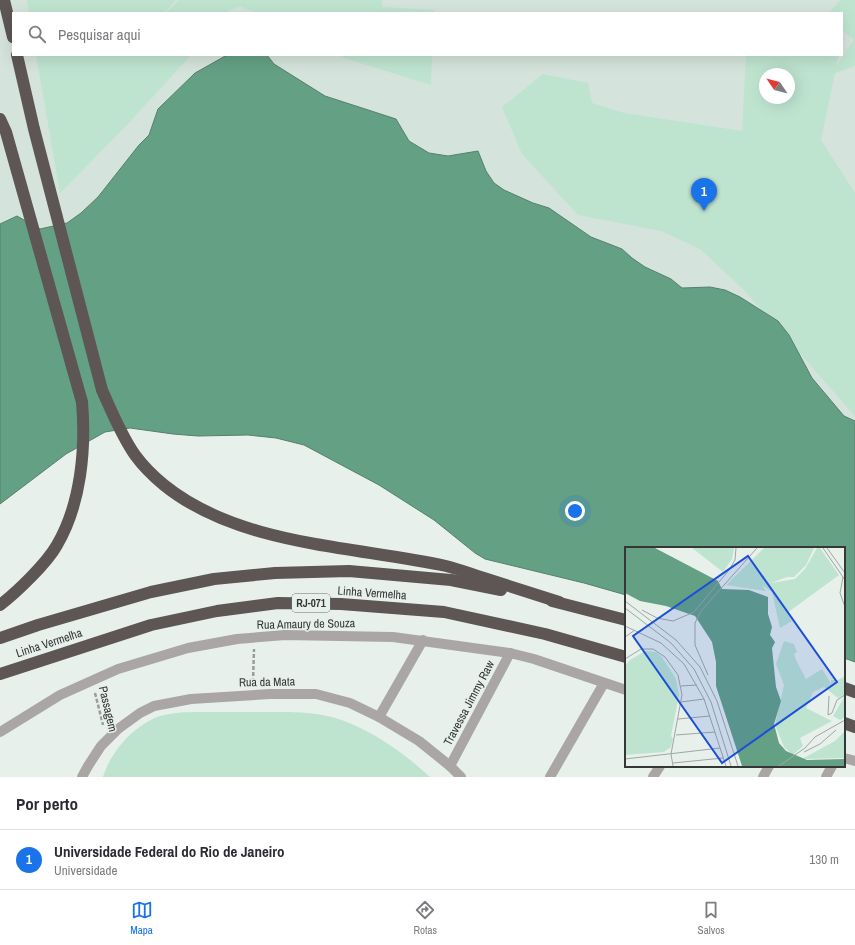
<!DOCTYPE html>
<html lang="pt">
<head>
<meta charset="utf-8">
<style>
	body { margin:0; font-family:"Archivo Narrow",sans-serif; background:#f7f7f7; color:#2b2b33 }
	.compass { position:absolute; left:759px; top:68px; width:36px; height:36px; border-radius:50%; background:#fff; box-shadow:0 4px 16px #0002; rotate:305deg }
	.you { position:absolute; left:575px; top:511px; width:14px; height:14px; margin:-10px; border:3px solid #fff; border-radius:50%; background:#1a73e8; box-shadow:0 0 0 6px #1a73e833 }
	.badge { display:grid; place-items:center; width:26px; height:26px; border-radius:50%; background:#1a73e8; color:#fff; font-size:13px; font-weight:700 }
	.pin { position:absolute; translate:-50% -33px; filter:drop-shadow(0 1px 2px #0008) }
	.pin::after { content:''; position:absolute; top:21px; width:14px; height:12px; background:inherit; clip-path:polygon(0 0,100% 0,50% 100%) }
	.list { margin:0; padding:0; list-style:none }
	h2 { display:flex; justify-content:space-between; align-items:center; height:52px; margin:0; padding:0 16px; font-size:17px }
	h2 small { font-size:13px; font-weight:400; color:#7c7c81 }
	.list li { display:grid; grid-template-columns:26px 1fr auto; gap:12px; align-items:center; box-sizing:border-box; height:60px; padding:0 16px; border-top:1px solid #e1e1e2 }
	.list b { display:block; font-size:15px; white-space:nowrap }
	.list p { margin:0; font-size:13px; white-space:nowrap; color:#7c7c81 }
	.list em { font-size:13px; font-style:normal; color:#7c7c81 }
	.icon { flex:none; width:22px; height:22px; fill:none; stroke:currentColor; stroke-width:2; stroke-linecap:round; stroke-linejoin:round }
	.map { position:relative; flex:none; width:855px; height:777px; overflow:hidden }
	.search { position:absolute; background:#fff; box-shadow:0 4px 16px #0002; left:12px; right:12px; top:12px; height:44px; display:flex; align-items:center; gap:10px; box-sizing:border-box; padding:0 14px; border-radius:0px; color:#7c7c81; font-size:15px }
	.sheet { height:112px; background:#fff }
	nav { display:flex; justify-content:space-around; align-items:center; box-sizing:border-box; height:56px; border-top:1px solid #e1e1e2; background:#fff; font-size:11px; color:#7c7c81 }
	nav a { display:grid; justify-items:center; gap:2px }
	nav .on { color:#1a73e8 }
	.map>svg:first-child { display:block }
</style>
</head>
<body>
<div class="map">
<svg width="855" height="777" viewBox="0 0 855 777">
	<rect width="100%" height="100%" fill="#e8f0ec"/>
	<!-- built -->
	<path fill="#d4e3db" fill-rule="evenodd" d="M0 0H855V421L844 416 812 378 789 335 710 287 682 288 671 279 645 267 632 258 622 249 591 237 549 208 533 203 504 190 493 183 486 171 478 151 448 156 429 153 409 141 396 119 325 96 274 64 267 55H842V13H13V55H227L195 73 158 109 149 135 139 145 98 197 81 213 67 223 40 229 17 216 0 224ZM765 74H789V98H765Z"/>
	<!-- green -->
	<g fill="#bee4d0" fill-rule="evenodd">
		<polygon points="27,0 176,0 164,13 29,13"/>
		<polygon points="179,0 382,0 382,7 434,10 434,13 255,13 240,6 223,13 166,13"/>
		<path d="M840 0H855V66L835 73 821 140 855 193V416L744 290 700 249 661 231 578 215 522 154 502 107 543 74 588 83 592 103 624 113 742 131 746 55H839L836 67 854 40 842 30V13H829ZM765 74H789V98H765Z"/>
		<polygon points="36,55 191,55 125,127 60,193"/>
		<polygon points="338,55 432,55 431,85 344,58"/>
		<path d="M283 712C299 712 317 713 332 717 368 727 403 752 430 777H103C111 751 134 725 160 716 177 711 196 712 213 712 236 712 260 712 283 712Z"/>
	</g>
	<!-- water -->
	<polygon fill="#64a083" stroke="#56806c" points="227,55 267,55 274,64 325,96 396,119 409,141 429,153 448,156 478,151 486,171 494,183 504,190 533,203 549,208 591,237 622,249 632,258 645,267 671,279 682,288 710,287 725,290 740,297 778,321 789,335 812,378 844,416 855,421 855,662 844,658 844,548 626,548 626,595 584,583 485,559 475,553 434,520 379,485 304,445 276,438 248,435 198,436 173,434 130,428 105,432 66,454 0,504 0,224 17,216 40,229 67,223 81,213 98,197 139,145 149,135 158,109 195,73"/>
	<g fill="none" stroke-linecap="round" stroke-linejoin="round">
		<!-- path -->
		<g stroke="#989e9a" stroke-width="2.5" stroke-dasharray="4 2" stroke-linecap="butt">
			<polyline points="253,682 254,649"/>
			<polyline points="95,693 103,725"/>
		</g>
		<!-- minor -->
		<g stroke="#aaa6a5" stroke-width="10">
			<polyline points="379,717 423,640"/>
			<polyline points="0,732 60,695 118,669 188,648 237,639 285,635 393,637 510,653 534,659 626,690"/>
			<polyline points="844,758 855,761"/>
			<polyline points="450,766 510,653"/>
			<polyline points="82,777 88,766 101,746 118,729 140,713 154,706 191,699 270,694 316,694 350,703 379,717 419,741 450,766 461,777"/>
			<polyline points="550,777 604,683"/>
			<polyline points="653,777 660,766"/>
			<polyline points="763,777 769,766"/>
			<polyline points="826,777 832,766"/>
		</g>
		<!-- highway -->
		<g stroke="#5d5655" stroke-width="12">
			<polyline points="4,0 13,37"/>
			<path d="M17 55 34 129 102 390C112 412 121 435 135 455 143 466 153 476 164 485 239 546 355 546 446 566 459 569 471 574 484 578 509 586 534 594 559 602"/>
			<path d="M0 119 6 132 82 402C86 449 81 504 57 545 47 563 17 592 0 605"/>
			<polyline points="552,601 626,620"/>
			<polyline points="0,638 38,625 151,592 214,579 275,573 349,571 451,580 501,590"/>
			<polyline points="0,674 151,625 217,611 278,603 341,604 444,612 545,634 626,657"/>
			<polyline points="844,688 855,692"/>
			<polyline points="844,723 855,727"/>
		</g>
	</g>
	<g text-anchor="middle" dominant-baseline="central" stroke-width="3" stroke-linejoin="round" paint-order="stroke">
		<!-- shield labels -->
		<rect fill="#e8f0ec" stroke="#6a6e6c" stroke-width="1" x="292" y="594" width="38" height="18" rx="3"/>
		<g font-size="11" font-weight="bold" fill="#343735">
			<text x="311" y="603">RJ-071</text>
		</g>
		<!-- street labels -->
		<g font-size="12" fill="#343735" stroke="#e8f0ec">
			<text transform="translate(372 593) rotate(4)">Linha Vermelha</text>
			<text transform="translate(306 624) rotate(-1)">Rua Amaury de Souza</text>
			<text transform="translate(49 643) rotate(-18)">Linha Vermelha</text>
			<text transform="translate(267 682) rotate(-1)">Rua da Mata</text>
			<text transform="translate(469 703) rotate(-62)">Travessa Jimmy Raw</text>
			<text transform="translate(108 709) rotate(77)">Passagem</text>
		</g>
	</g>
	<!-- overview -->
	<g transform="translate(625 547)">
		<rect width="220" height="220" fill="#e8f0ec"/>
		<path d="M67 1H109V2L107 12 98 25ZM139 1H189L181 18 169 30H162L146 36 170 32 180 22 192 1H195L214 28 162 66 167 74 155 81 147 45 137 38 141 44 101 38ZM159 94 169 97 172 105 169 107 171 113 181 132 197 122 206 137V133H213L220 129V148L213 151 199 140 188 145 181 161 207 174 175 191 178 199 168 208 159 200 150 178 159 138 151 117ZM20 104 31 105 37 110 51 132 54 148 46 189 48 192 46 200 39 205 0 208V119L5 113ZM220 149V170L215 173 208 169ZM220 184V211L177 212 210 194Z" fill="#bee4d0"/>
		<path d="M0 1H30L93 34 97 42 124 43 143 50V67L147 80 145 88 150 95 147 101 151 140 156 154 149 177 154 196 161 204 182 213 220 212V219H117L91 139V115L87 95 70 69 41 59 15 54 0 46Z" fill="#64a083"/>
		<path fill="none" stroke="#a0a6a3" stroke-width="1" d="M198 1 220 33M202 1 220 26M218 30 215 46 220 60M0 54 51 93 75 120 92 154 113 219M0 61 46 96 69 122 86 155 106 219M17 63 32 71 48 74 69 65 104 23 110 13 111 1M0 79 36 96 59 117 79 152 101 219M0 90 10 83M0 112 16 102H28L40 110 53 128 57 148 46 207 48 219M83 128 70 98V76L76 64 132 1M56 139 72 138M204 149 203 168 207 166 212 153 220 148M56 155 79 152M53 172 85 169M51 188 90 185M179 205 195 197 211 183M0 212 95 201M48 216 98 211M154 219 180 201 190 190 220 173"/>
		<path fill="#1d4ed8" fill-opacity="0.15" stroke="#1d4ed8" stroke-width="2" d="M123 9 212 135 97 216 8 89Z"/>
		<rect width="220" height="220" fill="none" stroke="#343735" stroke-width="2"/>
	</g>
</svg>
<svg class="compass" viewBox="-18 -18 36 36"><path d="M0-13l5 13h-10z" fill="#e53935"/><path d="M0 13l5-13h-10z" fill="#7c7c81"/></svg>
<div class="you"></div>
<div class="pin badge" style="left:704px;top:211px">1</div>
<div class="search"><svg class="icon" aria-label="search" viewBox="0 0 24 24"><circle cx="10" cy="10" r="6"/><path d="M15 15l6 6"/></svg>Pesquisar aqui</div>
</div>
<section class="sheet">
<h2>Por perto<small></small></h2>
<ul class="list">
<li><span class="badge">1</span><div><b>Universidade Federal do Rio de Janeiro</b><p>Universidade</p></div><em>130 m</em></li>
</ul>
</section>
<nav>
<a class="on"><svg class="icon" aria-label="map" viewBox="0 0 24 24"><path d="M3 6l6-2 6 2 6-2v14l-6 2-6-2-6 2zM9 4v14M15 6v14"/></svg>Mapa</a>
<a><svg class="icon" aria-label="directions" viewBox="0 0 24 24"><path d="M12 3l9 9-9 9-9-9zM9 14v-3h6M13 9l2 2-2 2"/></svg>Rotas</a>
<a><svg class="icon" aria-label="saved" viewBox="0 0 24 24"><path d="M7 4h10v16l-5-4-5 4z"/></svg>Salvos</a>
</nav>
</body>
</html>
